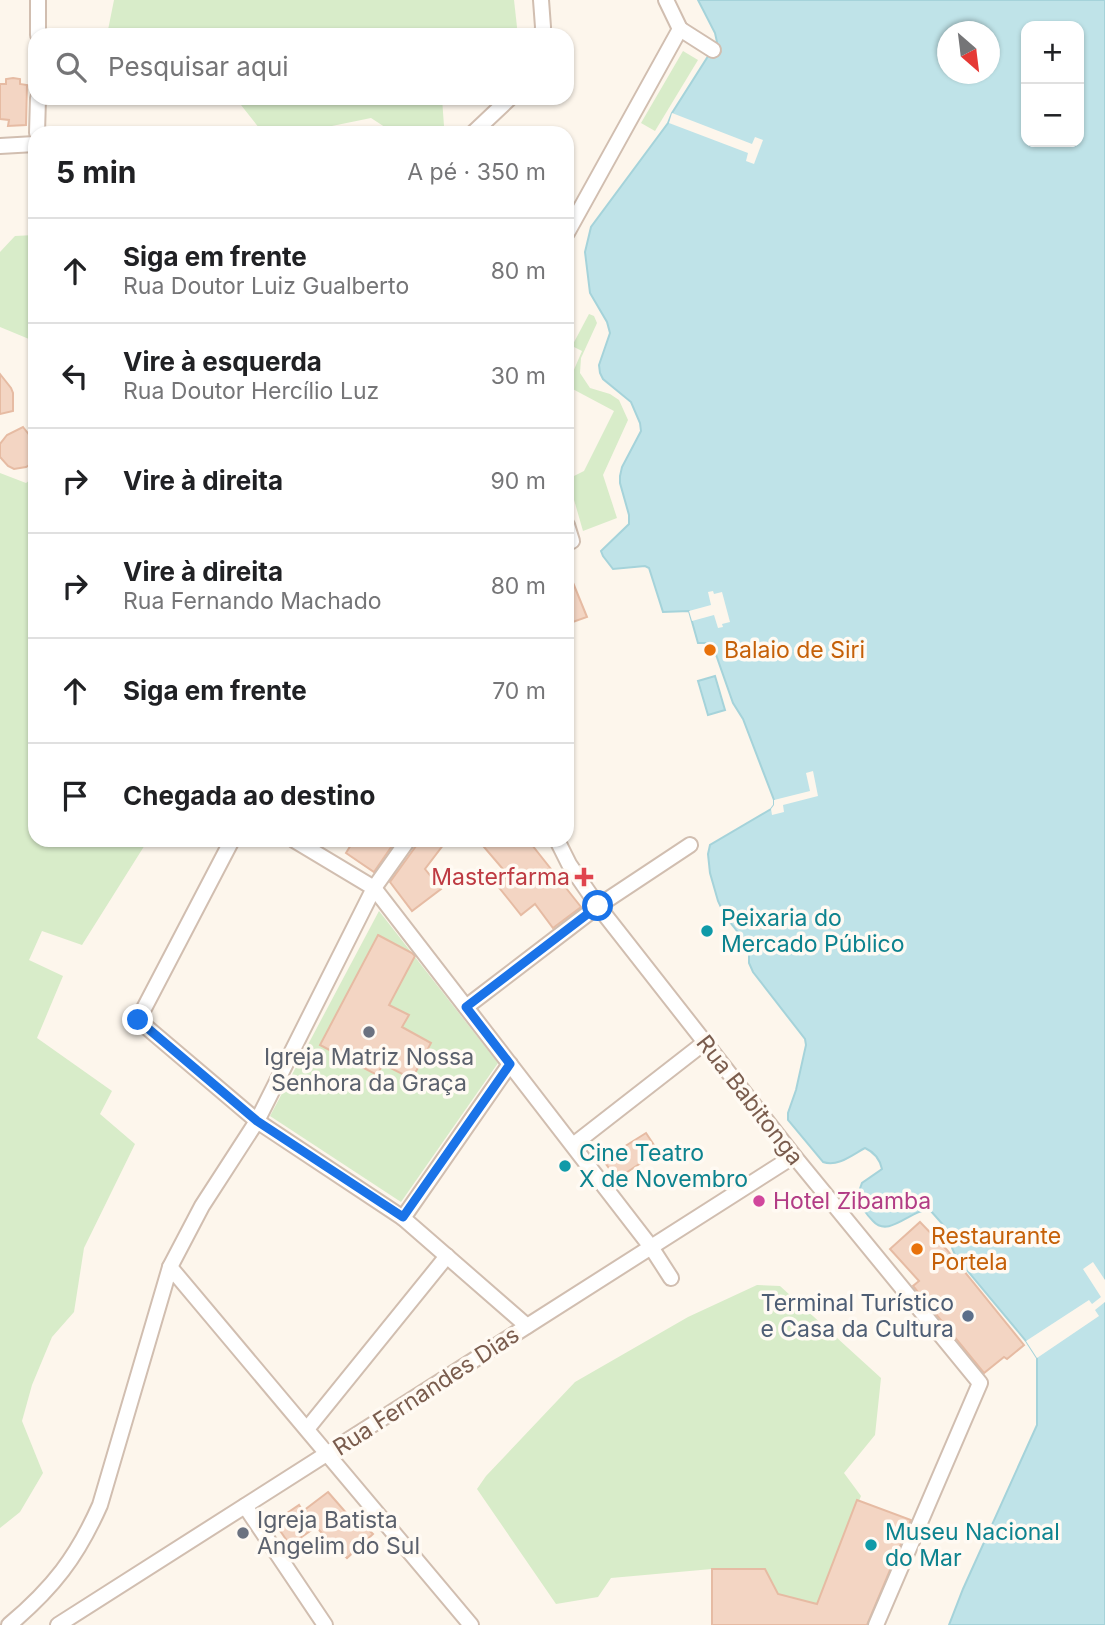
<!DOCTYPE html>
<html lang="pt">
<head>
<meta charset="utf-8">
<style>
	body { margin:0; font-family:Inter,sans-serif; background:#f6f6f6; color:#202124 }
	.controls { position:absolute; right:21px; top:21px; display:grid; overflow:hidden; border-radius:14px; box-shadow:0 2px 5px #0004 }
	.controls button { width:63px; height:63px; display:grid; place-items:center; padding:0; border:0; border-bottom:2px solid #e0e0e0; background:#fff; color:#202124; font:35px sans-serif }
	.compass { position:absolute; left:937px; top:21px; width:63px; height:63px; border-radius:50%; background:#fff; box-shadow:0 2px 5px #0004; rotate:152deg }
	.stop { position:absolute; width:21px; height:21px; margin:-16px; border:5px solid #1a73e8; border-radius:50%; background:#fff }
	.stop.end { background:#1a73e8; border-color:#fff; box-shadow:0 2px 7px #0008 }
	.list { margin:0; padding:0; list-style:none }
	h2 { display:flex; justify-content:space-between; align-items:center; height:91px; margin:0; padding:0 28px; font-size:30px }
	h2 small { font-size:23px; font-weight:400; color:#757577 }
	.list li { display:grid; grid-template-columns:46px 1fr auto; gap:21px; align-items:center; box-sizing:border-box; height:105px; padding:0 28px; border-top:2px solid #e0e0e0 }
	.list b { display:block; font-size:26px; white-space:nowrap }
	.list p { margin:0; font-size:23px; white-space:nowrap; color:#757577 }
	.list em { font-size:23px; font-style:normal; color:#757577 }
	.icon { flex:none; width:38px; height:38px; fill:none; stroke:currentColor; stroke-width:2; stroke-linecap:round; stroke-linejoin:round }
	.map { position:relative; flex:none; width:1105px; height:1625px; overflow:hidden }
	.search { position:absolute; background:#fff; box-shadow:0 2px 5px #0004; left:28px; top:28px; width:546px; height:77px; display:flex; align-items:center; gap:18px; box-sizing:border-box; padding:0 24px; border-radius:21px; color:#757577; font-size:26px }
	.panel { position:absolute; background:#fff; box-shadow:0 2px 5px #0004; left:28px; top:126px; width:546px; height:721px; border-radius:21px }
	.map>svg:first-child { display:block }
</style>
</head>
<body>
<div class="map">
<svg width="1105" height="1625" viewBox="0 0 1105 1625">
	<rect width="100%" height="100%" fill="#fdf6ec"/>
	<!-- green -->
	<g fill="#d8ecc9">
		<polygon points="114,0 514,0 517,27 516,35 107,35"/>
		<polygon points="683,51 698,60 655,131 641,123"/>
		<polygon points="225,98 442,98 444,126 441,133 394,133 371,118 327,127 318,133 263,133 241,105"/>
		<polygon points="35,235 35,344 29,339 0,327 0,252 15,236"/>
		<polygon points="589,314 594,316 597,323 581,358 580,373 590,388 610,394 619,400 628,420 603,475 617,518 583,531 568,479 584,471 614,411 567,386 582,351 572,346"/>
		<polygon points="0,473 26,483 35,476 35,840 148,840 82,945 42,931 29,960 63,976 37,1038 112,1091 100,1114 135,1144 84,1248 74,1312 52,1337 32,1385 22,1421 43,1473 20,1512 0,1528"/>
		<polygon points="379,911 498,1063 401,1202 270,1116"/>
		<polygon points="757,1285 780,1286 881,1378 875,1435 844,1473 861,1496 817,1604 778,1594 765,1569 712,1569 611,1578 598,1597 556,1604 477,1489 486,1476 575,1382 688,1317"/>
	</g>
	<!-- water -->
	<g fill="#bfe3e8" stroke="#a5d3da" stroke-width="2" fill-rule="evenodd">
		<path d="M698 0H1105V1625H949L963 1589 1037 1425V1358L1026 1341 956 1257 952 1248 955 1241 953 1236 930 1210C912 1208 889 1239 873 1221 865 1213 861 1207 857 1197L862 1183 882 1169C880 1160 874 1152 865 1148 852 1155 838 1167 823 1162L788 1120V1113L796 1090 806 1045 805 1039 753 972 749 963V946L725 916 718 901 710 873 708 854 710 845 771 809 774 805V800L743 719 733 703 714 649 710 643H698L689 611 663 612 649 568 645 566 613 569 603 556 601 551 629 524V515L620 483V476L622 467 641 431 640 423 631 402 603 379 600 373 599 365 610 333 607 322 590 293 585 252 591 227 668 123 672 113 717 42 715 33ZM1026 26H1079V142H1026ZM948 32H990V74H948Z"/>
		<polygon points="715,676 725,710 708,715 698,681"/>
	</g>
	<!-- pier -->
	<g fill="#fdf6ec">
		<polygon points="672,113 752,144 755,137 763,140 754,164 746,161 748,153 669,123"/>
		<polygon points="713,591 714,594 722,592 730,622 722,624 723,627 718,628 714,615 692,621 689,611 711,605 708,592"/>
		<polygon points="813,771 818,796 783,805 784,812 772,815 771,809 774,805 774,800 810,791 806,773"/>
		<polygon points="1093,1262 1105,1280 1105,1302 1095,1310 1099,1316 1037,1358 1026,1341 1089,1300 1092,1304 1101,1297 1083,1269"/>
	</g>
	<!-- building -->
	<g fill="#f3d5c3" stroke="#e6bba3" stroke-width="2">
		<polygon points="13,78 20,79 20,84 27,85 26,125 8,126 9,120 0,119 0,84 6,84 6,79"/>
		<polygon points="0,374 11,388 13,393 13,411 0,414"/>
		<polygon points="23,427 34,441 35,457 31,464 26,467 14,469 8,466 0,457 0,444 7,435"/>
		<polygon points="567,568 587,617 567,624"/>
		<polygon points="354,840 396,840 374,872 346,853"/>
		<polygon points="418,840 447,840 425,869 441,889 412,911 390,882 416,846"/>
		<polygon points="478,840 528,840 581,907 553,928 535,904 521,915 497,885 508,875"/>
		<polygon points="378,935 412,953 415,956 389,1005 409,1015 402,1027 431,1043 412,1079 383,1064 377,1075 320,1045"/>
		<polygon points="646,1133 656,1148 653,1151 654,1154 617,1179 603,1160"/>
		<polygon points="920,1222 947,1250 1024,1345 1007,1359 1004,1357 984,1373 913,1286 919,1281 890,1249"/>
		<polygon points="328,1492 348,1515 351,1513 373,1534 347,1558 316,1527 290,1545 274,1522 299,1505 303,1511"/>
		<polygon points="857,1500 911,1520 867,1625 712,1625 712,1569 765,1569 778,1594 817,1604"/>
	</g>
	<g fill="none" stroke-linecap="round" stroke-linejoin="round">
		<defs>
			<g id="minor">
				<polyline points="541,0 543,27 542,35"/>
				<polyline points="666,0 680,29"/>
				<polyline points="680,29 713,50"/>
				<polyline points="38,35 38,0"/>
				<polyline points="37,133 38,98"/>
				<polyline points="473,133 510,98"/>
				<polyline points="0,146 35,144"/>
				<polyline points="567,233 680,29"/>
				<polyline points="567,525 572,541 567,543"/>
				<polyline points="232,840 138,1020 257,1121 403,1218 527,1326"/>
				<polyline points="294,840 374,888 651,1247 671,1278"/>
				<polyline points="557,840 569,864 598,906 794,1156 980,1383 876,1625"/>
				<polyline points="466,1007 598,906 690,845"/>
				<polyline points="573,1145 704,1043"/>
				<polyline points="403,1218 510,1064"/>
				<polyline points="170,1267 471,1625"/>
				<polyline points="307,1429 447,1256"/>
				<polyline points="245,1506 325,1625"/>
				<path d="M9 1625C53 1588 77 1557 100 1505L170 1267 202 1206 257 1121 374 888 408 840"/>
				<polyline points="58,1625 794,1156"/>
			</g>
		</defs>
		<!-- minor casing -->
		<use href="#minor" stroke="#d1beb0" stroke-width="18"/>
		<!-- minor -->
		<use href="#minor" stroke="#fff" stroke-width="14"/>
	</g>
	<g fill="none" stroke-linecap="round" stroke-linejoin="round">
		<!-- route -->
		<polyline stroke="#1a73e8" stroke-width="9" points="138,1020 257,1121 403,1217 510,1064 466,1007 598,906"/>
	</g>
	<!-- markers -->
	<g fill="#e8710a" stroke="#fffaf3" stroke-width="2.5">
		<circle cx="710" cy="650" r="7"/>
		<circle cx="917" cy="1249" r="7"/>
	</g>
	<path fill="#e0444e" stroke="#fffaf3" stroke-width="2.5" d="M580.5 866.5h7v7h7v7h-7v7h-7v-7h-7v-7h7z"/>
	<g fill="#0f9aa8" stroke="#fffaf3" stroke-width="2.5">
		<circle cx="707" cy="931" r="7"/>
		<circle cx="565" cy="1166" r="7"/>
		<circle cx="871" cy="1545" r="7"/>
	</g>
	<g fill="#6b7280" stroke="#fffaf3" stroke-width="2.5">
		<circle cx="369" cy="1032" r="7"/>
		<circle cx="243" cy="1533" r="7"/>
	</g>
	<circle fill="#d1479c" stroke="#fffaf3" stroke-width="2.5" cx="759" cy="1201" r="7"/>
	<circle fill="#5c6f8a" stroke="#fffaf3" stroke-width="2.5" cx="968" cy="1316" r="7"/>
	<g text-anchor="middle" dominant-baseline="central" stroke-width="7" stroke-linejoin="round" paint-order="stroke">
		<!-- food labels -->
		<g font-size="23" fill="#c56008" stroke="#fffaf3" text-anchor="start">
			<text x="724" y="650">Balaio de Siri</text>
			<text x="931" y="1236">Restaurante<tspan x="931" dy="26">Portela</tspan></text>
		</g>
		<!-- health labels -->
		<g font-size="23" fill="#be3a42" stroke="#fffaf3" text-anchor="end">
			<text x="570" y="877">Masterfarma</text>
		</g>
		<!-- culture labels -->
		<g font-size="23" fill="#0d838f" stroke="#fffaf3" text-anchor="start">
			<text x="721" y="918">Peixaria do<tspan x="721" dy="26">Mercado Público</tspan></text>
			<text x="579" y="1153">Cine Teatro<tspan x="579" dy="26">X de Novembro</tspan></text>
			<text x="885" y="1532">Museu Nacional<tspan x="885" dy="26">do Mar</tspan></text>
		</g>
		<!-- worship labels -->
		<g font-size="23" fill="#5b616d" stroke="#fffaf3">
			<text x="369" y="1057">Igreja Matriz Nossa<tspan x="369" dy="26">Senhora da Graça</tspan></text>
			<text x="257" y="1520" text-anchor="start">Igreja Batista<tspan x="257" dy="26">Angelim do Sul</tspan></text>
		</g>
		<!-- street labels -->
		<g font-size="23" fill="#7a5c4d" stroke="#fffaf3">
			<text transform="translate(750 1100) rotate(52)">Rua Babitonga</text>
			<text transform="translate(426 1391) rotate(-33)">Rua Fernandes Dias</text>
		</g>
		<!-- hotel labels -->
		<g font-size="23" fill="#b23c85" stroke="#fffaf3" text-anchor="start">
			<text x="773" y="1201">Hotel Zibamba</text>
		</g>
		<!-- service labels -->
		<g font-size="23" fill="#4e5e75" stroke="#fffaf3" text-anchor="end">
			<text x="954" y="1303">Terminal Turístico<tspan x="954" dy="26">e Casa da Cultura</tspan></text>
		</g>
	</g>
</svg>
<div class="controls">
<button>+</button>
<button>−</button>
</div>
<svg class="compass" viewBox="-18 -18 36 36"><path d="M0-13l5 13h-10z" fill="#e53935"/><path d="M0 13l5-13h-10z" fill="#757577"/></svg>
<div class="stop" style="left:598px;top:906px"></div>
<div class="stop end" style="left:138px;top:1020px"></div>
<div class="search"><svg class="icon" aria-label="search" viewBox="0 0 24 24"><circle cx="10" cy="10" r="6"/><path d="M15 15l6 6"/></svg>Pesquisar aqui</div>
<section class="panel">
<h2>5 min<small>A pé · 350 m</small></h2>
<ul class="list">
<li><svg class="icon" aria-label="ahead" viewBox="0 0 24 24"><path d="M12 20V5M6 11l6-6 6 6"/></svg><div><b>Siga em frente</b><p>Rua Doutor Luiz Gualberto</p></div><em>80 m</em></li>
<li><svg class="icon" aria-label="left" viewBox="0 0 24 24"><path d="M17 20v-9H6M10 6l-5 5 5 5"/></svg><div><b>Vire à esquerda</b><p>Rua Doutor Hercílio Luz</p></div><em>30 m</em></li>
<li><svg class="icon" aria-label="right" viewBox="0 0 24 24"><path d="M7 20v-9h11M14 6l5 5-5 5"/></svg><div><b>Vire à direita</b></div><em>90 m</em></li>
<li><svg class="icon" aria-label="right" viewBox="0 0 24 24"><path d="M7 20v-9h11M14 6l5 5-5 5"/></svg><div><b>Vire à direita</b><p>Rua Fernando Machado</p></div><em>80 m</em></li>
<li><svg class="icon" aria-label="ahead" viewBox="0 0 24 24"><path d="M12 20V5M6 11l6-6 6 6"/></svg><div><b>Siga em frente</b></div><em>70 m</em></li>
<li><svg class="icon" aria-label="arrive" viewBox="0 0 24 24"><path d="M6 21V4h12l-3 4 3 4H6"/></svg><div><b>Chegada ao destino</b></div></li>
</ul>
</section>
</div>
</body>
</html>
